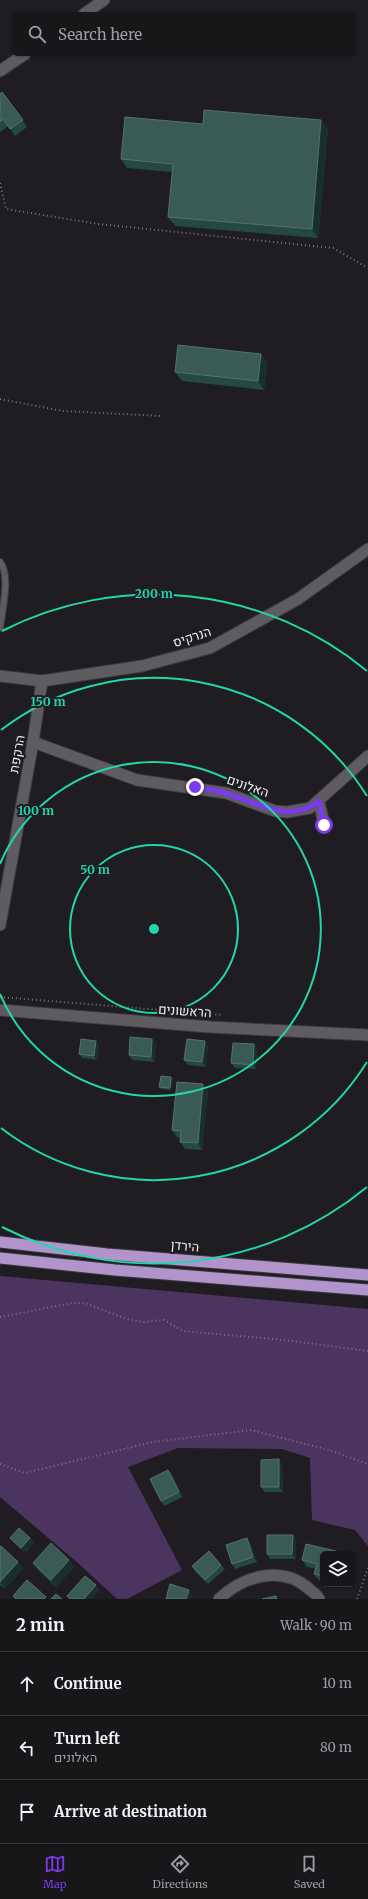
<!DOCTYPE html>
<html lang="en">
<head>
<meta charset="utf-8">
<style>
	body { margin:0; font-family:Merriweather,Heebo,serif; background:#201f22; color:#f1f3f6 }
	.controls { position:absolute; right:12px; bottom:12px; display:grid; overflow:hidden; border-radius:6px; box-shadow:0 1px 3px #0004 }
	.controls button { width:36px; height:36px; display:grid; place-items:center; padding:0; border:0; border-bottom:1px solid #363538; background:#171619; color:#f1f3f6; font:20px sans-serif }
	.stop { position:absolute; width:12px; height:12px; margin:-9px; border:3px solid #7c3aed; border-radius:50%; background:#fff }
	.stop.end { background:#7c3aed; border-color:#fff; box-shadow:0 1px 4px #0008 }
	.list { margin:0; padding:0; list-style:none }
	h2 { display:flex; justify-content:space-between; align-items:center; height:52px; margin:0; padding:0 16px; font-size:17px }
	h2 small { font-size:13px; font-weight:400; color:#9e9fa2 }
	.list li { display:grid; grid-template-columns:26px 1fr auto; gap:12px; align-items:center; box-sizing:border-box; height:64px; padding:0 16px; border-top:1px solid #363538 }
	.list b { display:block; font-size:15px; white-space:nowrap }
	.list p { margin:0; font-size:13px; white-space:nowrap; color:#9e9fa2 }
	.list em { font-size:13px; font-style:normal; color:#9e9fa2 }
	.icon { flex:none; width:22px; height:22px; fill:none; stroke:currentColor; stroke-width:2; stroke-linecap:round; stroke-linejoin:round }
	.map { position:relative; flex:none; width:368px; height:1599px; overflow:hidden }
	.search { position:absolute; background:#171619; box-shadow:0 1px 3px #0004; left:12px; right:12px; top:12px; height:44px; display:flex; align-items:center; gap:10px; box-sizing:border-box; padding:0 14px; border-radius:6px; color:#9e9fa2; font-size:15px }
	.sheet { height:244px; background:#171619 }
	nav { display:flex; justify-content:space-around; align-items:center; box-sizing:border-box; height:56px; border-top:1px solid #363538; background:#171619; font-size:11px; color:#9e9fa2 }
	nav a { display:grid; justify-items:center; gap:2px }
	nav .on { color:#7c3aed }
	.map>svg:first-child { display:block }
</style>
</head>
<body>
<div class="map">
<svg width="368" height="1599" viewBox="0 0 368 1599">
	<rect width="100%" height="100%" fill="#1f1d21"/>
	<!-- grass -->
	<polygon fill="#4c3460" points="0,1276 368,1309 368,1546 355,1530 312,1520 310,1458 282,1449 178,1448 128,1467 182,1570 127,1599 117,1599 78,1563 0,1497"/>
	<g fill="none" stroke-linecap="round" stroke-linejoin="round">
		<defs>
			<path id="service" d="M0 562C11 575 2 611 0 628"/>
			<g id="minor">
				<polyline points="0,676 42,681 142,666 210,648 298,599 368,549"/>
				<polyline points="33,742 137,780 226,793 275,811 287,812 310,808 368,756"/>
				<polyline points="319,801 324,825"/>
				<polyline points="0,925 33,742 42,681"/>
				<path d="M219 1599C243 1576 281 1565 308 1588 312 1592 317 1594 319 1599"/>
			</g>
			<g id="tertiary">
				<polyline points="84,14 104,0"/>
				<polyline points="0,71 25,54"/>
				<polyline points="0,1010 210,1027 368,1035"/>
			</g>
			<g id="trunk">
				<polyline points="0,1242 107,1254 368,1275"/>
				<polyline points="0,1258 115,1270 368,1290"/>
			</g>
		</defs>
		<!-- service casing -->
		<use href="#service" stroke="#3c3a3e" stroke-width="8"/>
		<!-- minor casing -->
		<use href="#minor" stroke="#3c3a3e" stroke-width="13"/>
		<!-- tertiary casing -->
		<use href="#tertiary" stroke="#3c3a3e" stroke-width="13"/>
		<!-- trunk casing -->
		<use href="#trunk" stroke="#3c3a3e" stroke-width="13"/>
		<!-- path -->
		<g stroke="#79777b" stroke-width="2" stroke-dasharray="1 3" stroke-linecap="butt">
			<polyline points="0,183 6,209 98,224 333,248 368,268"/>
			<polyline points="0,399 63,411 161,416"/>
			<polyline points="0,997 222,1015"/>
			<polyline points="0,1317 72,1303 85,1303 127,1319 144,1322 164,1320 183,1331 284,1340 368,1351"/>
			<polyline points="0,1464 25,1473 153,1442 251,1430 329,1450 368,1464"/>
			<polyline points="357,1599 368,1568"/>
		</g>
		<!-- service -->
		<use href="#service" stroke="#5f5c61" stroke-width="6"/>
		<!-- minor -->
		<use href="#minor" stroke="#5f5c61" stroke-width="11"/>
		<!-- tertiary -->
		<use href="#tertiary" stroke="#5f5c61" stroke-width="11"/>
		<!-- trunk -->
		<use href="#trunk" stroke="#b294cc" stroke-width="11"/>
	</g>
	<!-- wall -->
	<g fill="#234940">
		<polygon points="2,92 27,127 15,136 8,126 0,132 0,94"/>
		<polygon points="203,124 328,129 318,238 175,226 168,217 172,172 127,168 121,159"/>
		<polygon points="261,354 267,363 264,390 182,381 175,372"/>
		<polygon points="152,1039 156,1044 154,1062 132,1060 129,1055"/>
		<polygon points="96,1041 99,1046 97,1060 82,1058 79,1054"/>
		<polygon points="254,1044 257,1049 256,1069 235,1068 231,1063"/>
		<polygon points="208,1046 206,1067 188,1065 184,1060"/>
		<polygon points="171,1077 173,1079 171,1090 161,1089 159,1087"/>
		<polygon points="203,1084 208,1091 202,1150 185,1149 180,1142 180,1138 177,1137 172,1130"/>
		<polygon points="282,1464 283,1492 265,1492 261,1487"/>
		<polygon points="168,1470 172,1474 183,1497 164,1506 161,1501"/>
		<polygon points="10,1538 30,1538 34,1543 25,1553 14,1543"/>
		<polygon points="296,1540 296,1559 270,1559 267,1554"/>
		<polygon points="251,1543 257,1562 235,1569 232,1564"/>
		<polygon points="306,1544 340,1552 342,1554 323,1554 323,1582 319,1581 314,1574 316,1569 307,1567 302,1560"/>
		<polygon points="0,1547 23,1569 5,1589 0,1585"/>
		<polygon points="69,1560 74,1567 56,1587 38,1570 33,1563"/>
		<polygon points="221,1565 225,1569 208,1584 195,1571 192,1566"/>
	</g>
	<!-- shaded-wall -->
	<g fill="#18302c">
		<polygon points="321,120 328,129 318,238 312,229"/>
		<polygon points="261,354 267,363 264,390 258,381"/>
		<polygon points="152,1039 156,1044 154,1062 151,1057"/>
		<polygon points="96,1041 99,1046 97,1060 94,1056"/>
		<polygon points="205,1041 208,1046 206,1067 202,1062"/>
		<polygon points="254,1044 257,1049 256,1069 253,1065"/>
		<polygon points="171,1077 173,1079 171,1090 170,1088"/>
		<polygon points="203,1084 208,1091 202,1150 198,1143"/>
		<polygon points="279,1459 282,1464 283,1492 279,1487"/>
		<polygon points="168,1470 172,1474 183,1497 179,1492"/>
		<polygon points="293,1535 296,1540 296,1559 292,1554"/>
		<polygon points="30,1538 34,1543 25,1553 21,1548"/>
		<polygon points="247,1538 251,1543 257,1562 253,1557"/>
		<polygon points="69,1560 74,1567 56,1587 51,1580"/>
		<polygon points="18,1562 23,1569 5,1589 0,1582"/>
		<polygon points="96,1585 100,1590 92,1599 84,1599"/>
		<polygon points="189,1590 192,1595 191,1599 186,1599"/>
	</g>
	<!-- building -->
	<g fill="#395b53" stroke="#56726c">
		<polygon points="2,92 23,120 10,129 3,119 0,122 0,94"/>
		<polygon points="204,110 321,120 312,229 168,217 173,164 121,159 125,117 203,124"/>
		<polygon points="178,345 261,354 258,381 175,372"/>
		<polygon points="130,1037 152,1039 151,1057 129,1055"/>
		<polygon points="81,1039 96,1041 94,1056 79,1054"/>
		<polygon points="187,1039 205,1041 202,1062 184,1060"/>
		<polygon points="233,1043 254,1044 253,1065 231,1063"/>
		<polygon points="161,1076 171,1077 170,1088 159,1087"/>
		<polygon points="177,1082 203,1084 198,1143 180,1142 181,1131 172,1130"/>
		<polygon points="279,1459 279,1487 261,1487 261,1460"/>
		<polygon points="168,1470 179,1492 161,1501 150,1479"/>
		<polygon points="19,1528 30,1538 21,1548 10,1538"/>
		<polygon points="267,1535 293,1535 292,1554 267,1554"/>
		<polygon points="247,1538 253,1557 232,1564 226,1545"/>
		<polygon points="51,1543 69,1560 51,1580 33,1563"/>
		<polygon points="306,1544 340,1552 339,1554 323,1554 323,1576 314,1574 317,1564 302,1560"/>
		<polygon points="1,1546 18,1562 0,1582 0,1547"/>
		<polygon points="209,1551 221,1565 205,1580 192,1566"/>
		<polygon points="85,1576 96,1585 84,1599 70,1599 67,1596"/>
		<polygon points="27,1580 46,1597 44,1599 16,1599 13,1596"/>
		<polygon points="170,1584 189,1590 186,1599 166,1599"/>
		<polygon points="56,1594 62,1599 51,1599"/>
		<polygon points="276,1596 277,1599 262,1599"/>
	</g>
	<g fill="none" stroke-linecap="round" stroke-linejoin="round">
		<!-- route -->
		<path stroke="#7c3aed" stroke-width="5" d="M195 787C205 789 215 790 225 793 257 802 288 825 319 801L324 825"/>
	</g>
	<!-- distance rings -->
	<g fill="none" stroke="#22d5af" stroke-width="2">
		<circle cx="154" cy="929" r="84"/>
		<path d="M0 864A167 167 0 1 1 0 994"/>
		<path d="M367 1062A251 251 0 0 1 1 1128M1 730A251 251 0 0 1 367 796"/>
		<path d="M367 1187A335 335 0 0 1 2 1227M2 631A335 335 0 0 1 367 671"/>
	</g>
	<g text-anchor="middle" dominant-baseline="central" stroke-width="4" stroke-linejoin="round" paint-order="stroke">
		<!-- street labels -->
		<g font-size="13" fill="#f0eff2" stroke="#1f1d21">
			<text transform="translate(192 637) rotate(-18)">הנרקיס</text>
			<text transform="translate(17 754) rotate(-80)">הרקפת</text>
			<text transform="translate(248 786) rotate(19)">האלונים</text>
			<text transform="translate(185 1011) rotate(4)">הראשונים</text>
			<text transform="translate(185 1246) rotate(5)">הירדן</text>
		</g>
	</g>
	<circle cx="154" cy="929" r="6" fill="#22d5af" stroke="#1f1d21" stroke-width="2"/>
	<g font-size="12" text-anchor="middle" font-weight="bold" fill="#22d5af" stroke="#1f1d21" stroke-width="4" stroke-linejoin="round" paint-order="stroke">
		<text x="154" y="598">200 m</text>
		<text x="48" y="706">150 m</text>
		<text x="36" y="815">100 m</text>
		<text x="95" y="874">50 m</text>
	</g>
</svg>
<div class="controls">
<button><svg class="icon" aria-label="layers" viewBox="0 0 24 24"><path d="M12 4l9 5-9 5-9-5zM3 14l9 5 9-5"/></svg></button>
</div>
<div class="stop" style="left:324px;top:825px"></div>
<div class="stop end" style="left:195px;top:787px"></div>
<div class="search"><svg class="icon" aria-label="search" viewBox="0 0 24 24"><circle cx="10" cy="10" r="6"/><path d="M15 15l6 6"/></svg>Search here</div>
</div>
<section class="sheet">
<h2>2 min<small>Walk · 90 m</small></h2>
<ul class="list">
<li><svg class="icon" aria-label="ahead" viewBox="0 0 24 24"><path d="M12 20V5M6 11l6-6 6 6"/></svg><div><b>Continue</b></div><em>10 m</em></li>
<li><svg class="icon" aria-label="left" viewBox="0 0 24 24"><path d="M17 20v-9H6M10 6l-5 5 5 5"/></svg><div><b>Turn left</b><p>האלונים</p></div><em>80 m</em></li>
<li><svg class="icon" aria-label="arrive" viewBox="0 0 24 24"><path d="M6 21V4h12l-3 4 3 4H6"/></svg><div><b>Arrive at destination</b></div></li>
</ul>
</section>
<nav>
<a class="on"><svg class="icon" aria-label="map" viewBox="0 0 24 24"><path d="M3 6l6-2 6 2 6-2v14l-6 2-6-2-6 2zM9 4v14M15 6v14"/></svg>Map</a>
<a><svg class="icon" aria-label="directions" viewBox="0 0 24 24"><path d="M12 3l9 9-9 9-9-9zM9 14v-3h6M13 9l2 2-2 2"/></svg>Directions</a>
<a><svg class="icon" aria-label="saved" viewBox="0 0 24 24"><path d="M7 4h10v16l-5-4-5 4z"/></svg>Saved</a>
</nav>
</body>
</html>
